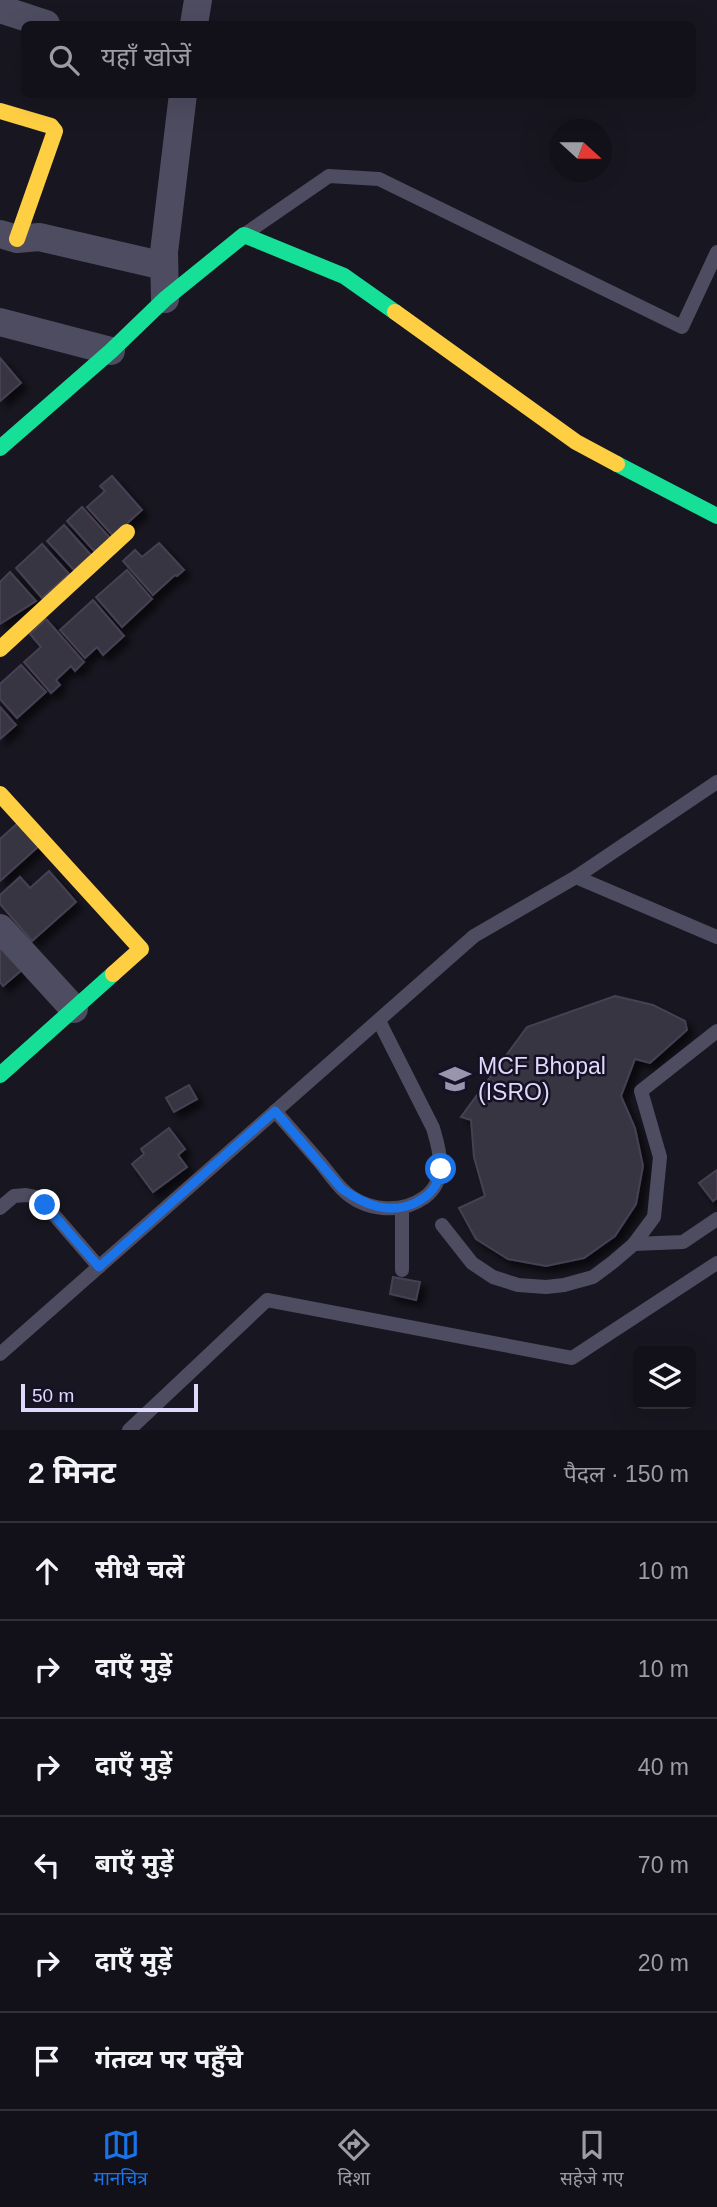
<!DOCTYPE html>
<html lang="hi">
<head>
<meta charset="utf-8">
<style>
	body { margin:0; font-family:Arial,"Noto Sans Devanagari",sans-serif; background:#1b1921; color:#f1f3f6 }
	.controls { position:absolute; right:21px; bottom:21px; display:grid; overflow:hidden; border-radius:10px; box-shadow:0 7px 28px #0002 }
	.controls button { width:63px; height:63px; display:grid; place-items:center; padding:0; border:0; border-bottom:2px solid #313037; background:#121018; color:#f1f3f6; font:35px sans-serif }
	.compass { position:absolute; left:549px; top:119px; width:63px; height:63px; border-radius:50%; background:#121018; box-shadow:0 7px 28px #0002; rotate:111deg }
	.scale { position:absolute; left:21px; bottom:18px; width:177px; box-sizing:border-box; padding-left:7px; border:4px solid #dfd9fc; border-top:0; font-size:19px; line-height:24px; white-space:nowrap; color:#dfd9fc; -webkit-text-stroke:5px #161125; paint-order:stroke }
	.stop { position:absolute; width:21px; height:21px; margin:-16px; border:5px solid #1a73e8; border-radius:50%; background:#fff }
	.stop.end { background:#1a73e8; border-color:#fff; box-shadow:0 2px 7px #0008 }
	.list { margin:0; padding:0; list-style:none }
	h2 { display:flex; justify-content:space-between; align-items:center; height:91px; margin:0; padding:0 28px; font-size:30px }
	h2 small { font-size:23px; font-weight:400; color:#9c9da2 }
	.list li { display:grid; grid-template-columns:46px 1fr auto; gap:21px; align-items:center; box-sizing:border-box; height:98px; padding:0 28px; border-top:2px solid #313037 }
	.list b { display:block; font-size:26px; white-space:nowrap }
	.list em { font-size:23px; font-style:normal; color:#9c9da2 }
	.icon { flex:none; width:38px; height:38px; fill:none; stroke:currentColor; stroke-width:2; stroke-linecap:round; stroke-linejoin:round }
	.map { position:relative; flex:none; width:717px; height:1430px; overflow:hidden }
	.search { position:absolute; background:#121018; box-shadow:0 7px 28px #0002; left:21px; right:21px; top:21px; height:77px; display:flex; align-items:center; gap:18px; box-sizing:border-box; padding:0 24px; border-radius:10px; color:#9c9da2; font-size:26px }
	.sheet { height:679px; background:#121018 }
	nav { display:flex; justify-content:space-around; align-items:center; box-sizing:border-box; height:98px; border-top:2px solid #313037; background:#121018; font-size:19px; color:#9c9da2 }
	nav a { display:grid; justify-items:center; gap:4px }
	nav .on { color:#1a73e8 }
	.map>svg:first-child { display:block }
</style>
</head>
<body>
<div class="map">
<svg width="717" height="1430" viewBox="0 0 717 1430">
	<defs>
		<filter id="shadow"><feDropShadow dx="6" dy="6" stdDeviation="3.5" flood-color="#0009"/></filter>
	</defs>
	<rect width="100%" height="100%" fill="#181620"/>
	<!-- building -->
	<g fill="#383443" stroke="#464153" stroke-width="2" filter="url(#shadow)">
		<polygon points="0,358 21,383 0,401"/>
		<polygon points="112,476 142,510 113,536 87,507 105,491 100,486"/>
		<polygon points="82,507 111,539 96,553 67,521"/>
		<polygon points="64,525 91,555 74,570 47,541"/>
		<polygon points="159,543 184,570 177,576 175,575 153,595 123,561 135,550 142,557"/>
		<polygon points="42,544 69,574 42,598 16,568"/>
		<polygon points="127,570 152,599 122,627 96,597"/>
		<polygon points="10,572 36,601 0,624 0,582"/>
		<polygon points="93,600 124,636 103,655 97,647 85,658 60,630"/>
		<polygon points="46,619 84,662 75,671 71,666 56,680 60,685 51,693 24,662 41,647 30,634"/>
		<polygon points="21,665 46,692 17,718 0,699 0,684"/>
		<polygon points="0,707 16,725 0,739"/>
		<polygon points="18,823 39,846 0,881 0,839"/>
		<polygon points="49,871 76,902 32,941 0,904 0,895 20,877 30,888"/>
		<polygon points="0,946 22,970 3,986 0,982"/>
		<polygon points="615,996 653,1005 685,1021 687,1030 650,1063 635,1059 621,1096 635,1128 643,1166 636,1204 615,1236 584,1258 546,1266 508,1259 476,1239 459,1208 485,1196 474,1157 471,1120 461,1117 527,1027"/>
		<polygon points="189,1085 197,1099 174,1112 166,1098"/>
		<polygon points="169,1128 185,1149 178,1155 187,1167 153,1192 132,1164 144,1154 141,1149"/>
		<polygon points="717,1170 717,1198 713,1201 699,1183"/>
		<polygon points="393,1277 420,1282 416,1300 390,1294"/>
	</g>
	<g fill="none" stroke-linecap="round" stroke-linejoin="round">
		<!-- lane -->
		<g stroke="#4e4c60" stroke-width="14">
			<polyline points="248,232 329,176 379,179 682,327 717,252"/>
			<polyline points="576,877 717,937"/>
			<path d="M275 1111C290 1128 304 1144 318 1160 326 1169 333 1180 342 1189 364 1211 400 1215 425 1197 448 1180 440 1151 433 1128L379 1021"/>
			<polyline points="0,1208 14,1196 26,1195 36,1197 42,1201 99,1267"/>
			<polyline points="402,1208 402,1270"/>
			<polyline points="442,1225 472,1263 493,1277 518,1285 546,1287 564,1285 593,1277 613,1262 634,1244 654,1217 660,1157 641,1091 717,1031"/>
			<polyline points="634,1244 683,1242 717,1219"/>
			<polyline points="0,1354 474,936 576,877 717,782"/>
			<polyline points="129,1430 267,1300 572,1358 717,1263"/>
		</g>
		<!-- street -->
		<g stroke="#4e4c60" stroke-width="28">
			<polyline points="0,9 46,24"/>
			<polyline points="194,24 198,0"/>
			<polyline points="0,234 17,239 39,237 164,266"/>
			<polyline points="165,299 164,252 183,94"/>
			<polyline points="0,322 111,351"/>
			<polyline points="0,928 74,1009"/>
		</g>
		<!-- fast -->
		<g stroke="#16e098" stroke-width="16">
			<polyline points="0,448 111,351 165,299 244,235 344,276 395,312"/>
			<polyline points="617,464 717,516"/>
			<polyline points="0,1075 113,974"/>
		</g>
		<!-- slow -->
		<g stroke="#ffcf43" stroke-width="16">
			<polyline points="0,111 51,126 55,131 17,239"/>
			<polyline points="395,312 576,442 617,464"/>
			<polyline points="0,649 127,532"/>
			<polyline points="0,794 141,949 113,974"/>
		</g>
	</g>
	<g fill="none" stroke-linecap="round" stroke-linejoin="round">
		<!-- route -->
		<path stroke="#1a73e8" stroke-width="9" d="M45 1205 99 1267 275 1111 342 1189C365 1205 389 1215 415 1203 431 1195 438 1186 441 1169"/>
	</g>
	<!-- icons -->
	<defs>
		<symbol id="university-bare" viewBox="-9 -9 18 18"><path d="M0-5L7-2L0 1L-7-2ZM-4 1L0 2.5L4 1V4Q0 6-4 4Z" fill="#9995af" stroke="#161125" stroke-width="2.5" paint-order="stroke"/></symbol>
	</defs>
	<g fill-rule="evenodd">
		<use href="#university-bare" x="433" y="1057" width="44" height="44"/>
	</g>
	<g text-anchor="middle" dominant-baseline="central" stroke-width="5" stroke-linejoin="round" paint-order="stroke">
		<!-- poi labels -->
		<g font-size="23" fill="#dfd9fc" stroke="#161125" text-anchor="start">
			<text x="478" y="1066">MCF Bhopal<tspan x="478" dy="26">(ISRO)</tspan></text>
		</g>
	</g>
</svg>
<div class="controls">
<button><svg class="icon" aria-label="layers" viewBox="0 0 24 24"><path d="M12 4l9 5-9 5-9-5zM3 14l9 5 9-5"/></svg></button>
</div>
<svg class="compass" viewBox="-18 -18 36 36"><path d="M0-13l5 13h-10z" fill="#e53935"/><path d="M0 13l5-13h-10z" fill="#9c9da2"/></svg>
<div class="scale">50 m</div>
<div class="stop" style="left:441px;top:1169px"></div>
<div class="stop end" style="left:45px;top:1205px"></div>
<div class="search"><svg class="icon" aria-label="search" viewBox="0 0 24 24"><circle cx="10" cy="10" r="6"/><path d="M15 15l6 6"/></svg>यहाँ खोजें</div>
</div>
<section class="sheet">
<h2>2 मिनट<small>पैदल · 150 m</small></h2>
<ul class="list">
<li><svg class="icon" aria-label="ahead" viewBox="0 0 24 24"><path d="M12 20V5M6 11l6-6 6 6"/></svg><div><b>सीधे चलें</b></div><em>10 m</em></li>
<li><svg class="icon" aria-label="right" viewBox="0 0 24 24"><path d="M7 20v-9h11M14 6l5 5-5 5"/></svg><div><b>दाएँ मुड़ें</b></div><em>10 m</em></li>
<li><svg class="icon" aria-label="right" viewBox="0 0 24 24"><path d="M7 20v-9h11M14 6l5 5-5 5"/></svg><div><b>दाएँ मुड़ें</b></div><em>40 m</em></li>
<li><svg class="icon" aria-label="left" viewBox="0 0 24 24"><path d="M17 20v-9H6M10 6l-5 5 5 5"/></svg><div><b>बाएँ मुड़ें</b></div><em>70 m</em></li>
<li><svg class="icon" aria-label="right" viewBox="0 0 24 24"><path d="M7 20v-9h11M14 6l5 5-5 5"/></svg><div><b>दाएँ मुड़ें</b></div><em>20 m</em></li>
<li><svg class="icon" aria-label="arrive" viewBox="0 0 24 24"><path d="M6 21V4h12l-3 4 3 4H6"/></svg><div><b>गंतव्य पर पहुँचे</b></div></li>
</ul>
</section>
<nav>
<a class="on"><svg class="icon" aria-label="map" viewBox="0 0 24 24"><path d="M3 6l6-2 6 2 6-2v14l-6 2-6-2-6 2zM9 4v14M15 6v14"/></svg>मानचित्र</a>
<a><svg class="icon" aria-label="directions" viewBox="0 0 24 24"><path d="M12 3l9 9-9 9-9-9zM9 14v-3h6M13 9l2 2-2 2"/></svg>दिशा</a>
<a><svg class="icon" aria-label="saved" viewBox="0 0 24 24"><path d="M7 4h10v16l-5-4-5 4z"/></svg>सहेजे गए</a>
</nav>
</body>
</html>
